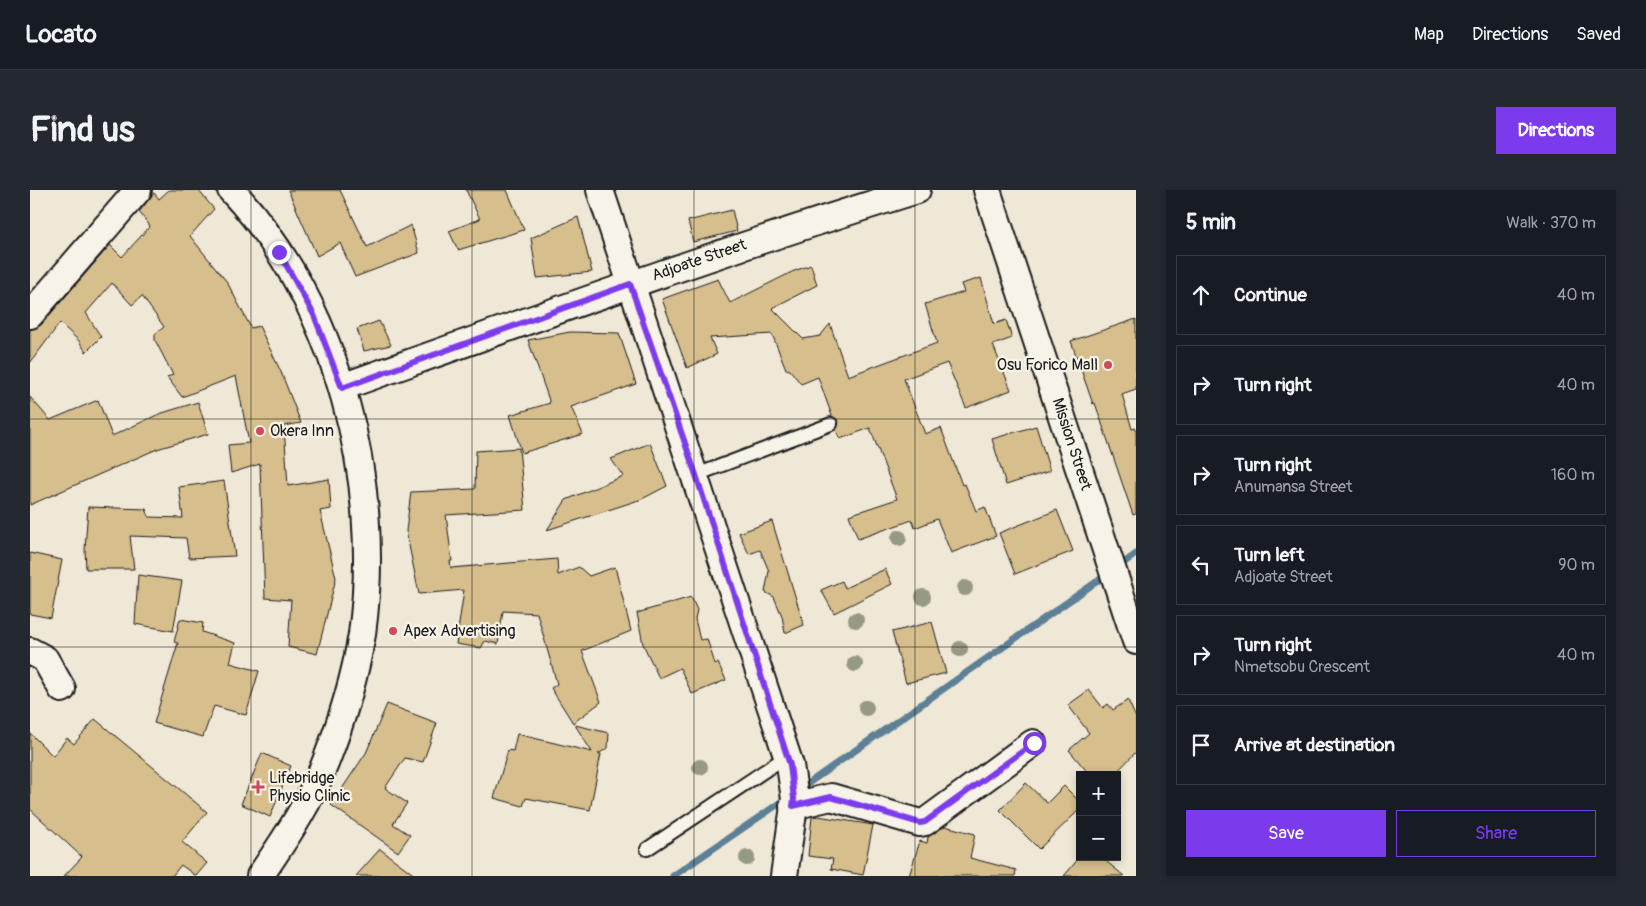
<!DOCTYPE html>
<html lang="en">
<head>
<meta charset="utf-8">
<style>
	body { margin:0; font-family:Pangolin,sans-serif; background:#242831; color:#f1f3f6 }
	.controls { position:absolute; right:15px; bottom:15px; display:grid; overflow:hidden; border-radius:0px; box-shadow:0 2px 8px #0003 }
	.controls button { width:45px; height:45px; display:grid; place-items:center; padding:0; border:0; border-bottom:1px solid #363941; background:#171b24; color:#f1f3f6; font:25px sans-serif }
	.stop { position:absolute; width:15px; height:15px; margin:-11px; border:4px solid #7c3aed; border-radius:50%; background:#fff }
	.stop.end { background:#7c3aed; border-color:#fff; box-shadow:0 1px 5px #0008 }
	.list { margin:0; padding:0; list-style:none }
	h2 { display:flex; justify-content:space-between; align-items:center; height:65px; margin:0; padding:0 20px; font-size:21px }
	h2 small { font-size:16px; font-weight:400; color:#9ea1a6 }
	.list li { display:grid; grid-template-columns:32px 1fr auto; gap:15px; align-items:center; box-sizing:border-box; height:80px; margin:0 10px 10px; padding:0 10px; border:1px solid #363941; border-radius:0px }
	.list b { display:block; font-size:19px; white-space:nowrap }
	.list p { margin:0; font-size:16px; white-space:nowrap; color:#9ea1a6 }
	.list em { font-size:16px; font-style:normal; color:#9ea1a6 }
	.actions { display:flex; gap:10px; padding:15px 20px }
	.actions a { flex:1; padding:11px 0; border:1px solid #7c3aed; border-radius:0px; text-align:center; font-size:18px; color:#7c3aed }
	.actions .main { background:#7c3aed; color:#fff }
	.icon { flex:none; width:28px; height:28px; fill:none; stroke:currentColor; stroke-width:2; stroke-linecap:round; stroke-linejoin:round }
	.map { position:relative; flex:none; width:1106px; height:686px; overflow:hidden; border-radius:0px }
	header { display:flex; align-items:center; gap:30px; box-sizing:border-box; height:70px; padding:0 25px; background:#171b24; border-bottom:1px solid #363941 }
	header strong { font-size:24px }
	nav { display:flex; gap:28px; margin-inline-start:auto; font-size:18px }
	.intro { display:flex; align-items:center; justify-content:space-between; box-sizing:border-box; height:120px; padding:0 30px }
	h1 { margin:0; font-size:35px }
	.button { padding:12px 22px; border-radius:0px; background:#7c3aed; color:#fff; font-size:18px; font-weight:700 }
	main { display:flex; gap:30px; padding:0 30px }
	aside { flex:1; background:#171b24; border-radius:0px; box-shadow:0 2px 8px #0003 }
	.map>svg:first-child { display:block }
</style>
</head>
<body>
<header>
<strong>Locato</strong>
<nav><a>Map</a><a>Directions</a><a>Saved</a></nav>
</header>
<div class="intro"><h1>Find us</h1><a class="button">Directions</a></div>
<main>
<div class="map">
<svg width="1106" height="686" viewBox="0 0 1106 686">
	<rect width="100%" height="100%" fill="#f0e8d6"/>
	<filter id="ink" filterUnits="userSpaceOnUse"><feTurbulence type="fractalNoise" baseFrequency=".02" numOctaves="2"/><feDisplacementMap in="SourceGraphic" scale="10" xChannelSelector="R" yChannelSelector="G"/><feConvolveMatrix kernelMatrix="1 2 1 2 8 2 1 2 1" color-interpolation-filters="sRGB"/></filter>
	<g filter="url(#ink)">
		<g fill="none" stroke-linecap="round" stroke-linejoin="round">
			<!-- stream -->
			<g stroke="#5d8096" stroke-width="7">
				<polyline points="1088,377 1106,364"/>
				<polyline points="770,599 1079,383"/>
				<polyline points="643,686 757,608"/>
			</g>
		</g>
		<!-- building -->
		<g fill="#d6be8d" stroke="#1c1c1c">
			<polygon points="139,0 168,0 184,19 160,46 197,92 221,138 229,136 251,182 271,233 254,236 258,296 299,289 301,319 290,321 306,388 287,464 258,457 261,410 235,408 230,274 201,283 198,255 219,253 206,186 152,207 137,187 143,185 125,150 125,144 134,137 112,106 102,115 82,93 56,123 71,147 56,162 49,151 30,133 0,173 0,140 11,135 80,55 92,67 120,36 109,22 124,3 129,9"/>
			<polygon points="258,0 310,0 337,57 381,35 389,63 325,87 310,53 287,66"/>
			<polygon points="436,0 477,0 494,40 428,60 419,41 450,29"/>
			<polygon points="702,20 707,41 663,52 658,31"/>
			<polygon points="548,27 562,82 507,88 501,48"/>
			<polygon points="781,75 787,95 742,118 773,149 790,146 800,134 818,186 907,153 895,114 934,102 931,94 951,88 964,134 976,130 982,148 963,155 981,200 936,218 917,173 874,189 895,244 911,238 932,295 935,294 946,321 955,317 966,346 921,363 907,329 885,338 882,330 828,349 819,325 867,309 840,238 810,249 806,240 809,232 802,226 788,187 771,194 760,180 756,179 742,144 680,148 687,164 657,178 632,109 688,89 700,113 764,81"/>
			<polygon points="1106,129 1106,199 1092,204 1102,239 1106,238 1106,324 1103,325 1065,213 1063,214 1041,151"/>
			<polygon points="349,131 361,155 334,161 327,139"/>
			<polygon points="540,142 589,143 606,194 541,217 553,244 492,263 480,225 520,213 498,150"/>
			<polygon points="0,207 20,230 68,210 82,246 129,224 168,212 178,244 127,259 0,315"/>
			<polygon points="1006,236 1020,281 976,295 962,249"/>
			<polygon points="620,253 637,296 612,309 517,340 536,310 593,286 581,269"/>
			<polygon points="489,258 495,320 416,325 422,371 420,371 421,378 527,369 528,385 549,377 559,386 585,377 601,441 552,461 571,512 543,533 521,498 527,494 507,423 473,421 468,454 455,451 451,458 426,454 434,400 389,404 376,341 381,302 445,299 446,261"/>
			<polygon points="194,291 205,366 159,368 156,348 100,346 104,379 56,379 55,359 58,317 116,319 119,327 153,328 149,297"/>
			<polygon points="1027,320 1043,361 985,384 969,343"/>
			<polygon points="742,331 774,435 755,443 752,426 744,407 735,402 739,381 730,360 719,364 709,343"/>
			<polygon points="0,363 32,370 21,428 0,424"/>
			<polygon points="855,379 862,394 804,423 791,400 812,391 815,398"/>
			<polygon points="108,385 152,391 143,441 105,434"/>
			<polygon points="661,407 667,420 665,429 670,450 677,449 685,474 688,473 696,490 662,504 650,478 629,488 613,454 607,423"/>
			<polygon points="150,429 173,433 172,442 205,453 200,473 229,481 216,525 184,516 173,547 124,533 148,453 144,452"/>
			<polygon points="902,432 916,483 876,493 862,442"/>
			<polygon points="1059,500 1073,518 1078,514 1083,520 1098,510 1106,528 1106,562 1084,585 1060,585 1039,560 1059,543 1038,515"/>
			<polygon points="357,514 407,533 393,572 375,568 355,598 377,613 363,634 380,645 368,662 301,615 336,563"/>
			<polygon points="65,529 177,622 152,652 177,673 166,686 151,675 142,686 34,686 52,667 0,619 0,543 23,566 37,548 44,554"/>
			<polygon points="545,535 579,543 578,558 568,564 571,564 560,620 496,608 493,616 464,608 478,560 483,561 487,544 562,562"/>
			<polygon points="232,563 261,576 240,627 211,614"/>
			<polygon points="996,593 1017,613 1034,596 1050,612 1050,619 1009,659 970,620"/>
			<polygon points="788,626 843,635 833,685 801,679 803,669 778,666 782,627"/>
			<polygon points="915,636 945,644 940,668 986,680 985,686 879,686 890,651 897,653 898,647"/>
			<polygon points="350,659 386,686 326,686"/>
			<polygon points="1050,667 1071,667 1094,686 1034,686"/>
		</g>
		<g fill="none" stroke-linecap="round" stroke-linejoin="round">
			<defs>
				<g id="service">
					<polyline points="666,285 801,234"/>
					<polyline points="617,659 757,566"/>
				</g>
				<g id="minor">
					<path d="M201 0C308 115 353 290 332 444 325 487 312 530 296 571 280 613 255 649 230 686"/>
					<polyline points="570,0 760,575 765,609 754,686"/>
					<polyline points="957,0 1106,451"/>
					<polyline points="0,125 108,0"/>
					<path d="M312 197C503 129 693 60 887 0"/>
					<polyline points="0,461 15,469 32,499"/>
					<polyline points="763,616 801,607 890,633 895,632 1003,553"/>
				</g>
			</defs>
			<!-- service casing -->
			<use href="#service" stroke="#1c1c1c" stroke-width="16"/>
			<!-- minor casing -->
			<use href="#minor" stroke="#1c1c1c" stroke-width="30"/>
			<!-- service -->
			<use href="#service" stroke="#f7f3e8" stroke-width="12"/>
			<!-- minor -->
			<use href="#minor" stroke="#f7f3e8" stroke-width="26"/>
		</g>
		<!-- trees -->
		<g fill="#969986">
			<circle cx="869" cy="348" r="8"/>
			<circle cx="935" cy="398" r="8"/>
			<circle cx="893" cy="407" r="8"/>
			<circle cx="826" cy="430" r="8"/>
			<circle cx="930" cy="459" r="8"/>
			<circle cx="825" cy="474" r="8"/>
			<circle cx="836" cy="518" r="8"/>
			<circle cx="670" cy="577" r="8"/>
			<circle cx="717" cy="668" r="8"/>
		</g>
	</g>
	<g fill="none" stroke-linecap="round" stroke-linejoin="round" filter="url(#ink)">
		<!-- route -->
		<polyline stroke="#7c3aed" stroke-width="6" points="249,62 284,125 312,198 600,94 666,285 760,575 764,609 763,616 801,607 890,633 895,632 1004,553"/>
	</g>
	<!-- grid -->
	<path fill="none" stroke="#1c1c1c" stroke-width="1" stroke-opacity="0.55" d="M221 0V686M442 0V686M664 0V686M885 0V686M0 229H1106M0 457H1106"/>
	<!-- markers -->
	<g fill="#d1495b" stroke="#f7f3e8" stroke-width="2">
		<circle cx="1078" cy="175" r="5"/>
		<circle cx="230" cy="241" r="5"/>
		<circle cx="363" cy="441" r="5"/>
		<path d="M225.5 589.5h5v5h5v5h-5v5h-5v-5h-5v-5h5z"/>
	</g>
	<g text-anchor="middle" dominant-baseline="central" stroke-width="4.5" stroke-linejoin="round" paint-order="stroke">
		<!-- street labels -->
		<g font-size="16" fill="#1c1c1c" stroke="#f7f3e8">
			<text transform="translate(669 70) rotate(-19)">Adjoate Street</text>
			<text transform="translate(1042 254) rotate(72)">Mission Street</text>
		</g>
		<!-- poi labels -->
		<g font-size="16" fill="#1c1c1c" stroke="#f7f3e8" text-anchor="start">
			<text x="1068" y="175" text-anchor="end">Osu Forico Mall</text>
			<text x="240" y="241">Okera Inn</text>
			<text x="373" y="441">Apex Advertising</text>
			<text x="239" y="588">Lifebridge<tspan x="239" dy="18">Physio Clinic</tspan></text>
		</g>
	</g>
</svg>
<div class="controls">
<button>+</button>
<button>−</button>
</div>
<div class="stop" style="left:1004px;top:553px"></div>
<div class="stop end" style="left:249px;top:62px"></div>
</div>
<aside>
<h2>5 min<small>Walk · 370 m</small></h2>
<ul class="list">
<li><svg class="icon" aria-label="ahead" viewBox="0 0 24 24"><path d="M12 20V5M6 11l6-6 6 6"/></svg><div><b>Continue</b></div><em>40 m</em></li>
<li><svg class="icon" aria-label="right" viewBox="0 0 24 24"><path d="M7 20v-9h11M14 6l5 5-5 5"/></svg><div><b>Turn right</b></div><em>40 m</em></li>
<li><svg class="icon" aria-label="right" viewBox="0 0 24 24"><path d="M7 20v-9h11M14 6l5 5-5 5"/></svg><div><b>Turn right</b><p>Anumansa Street</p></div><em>160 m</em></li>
<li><svg class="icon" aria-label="left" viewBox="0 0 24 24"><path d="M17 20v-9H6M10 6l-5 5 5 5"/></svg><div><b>Turn left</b><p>Adjoate Street</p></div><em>90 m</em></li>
<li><svg class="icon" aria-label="right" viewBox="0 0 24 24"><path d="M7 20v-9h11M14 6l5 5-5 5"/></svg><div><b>Turn right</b><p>Nmetsobu Crescent</p></div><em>40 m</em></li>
<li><svg class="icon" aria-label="arrive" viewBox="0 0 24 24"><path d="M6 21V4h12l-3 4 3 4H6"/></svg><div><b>Arrive at destination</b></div></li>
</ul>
<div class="actions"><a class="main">Save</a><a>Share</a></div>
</aside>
</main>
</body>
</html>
